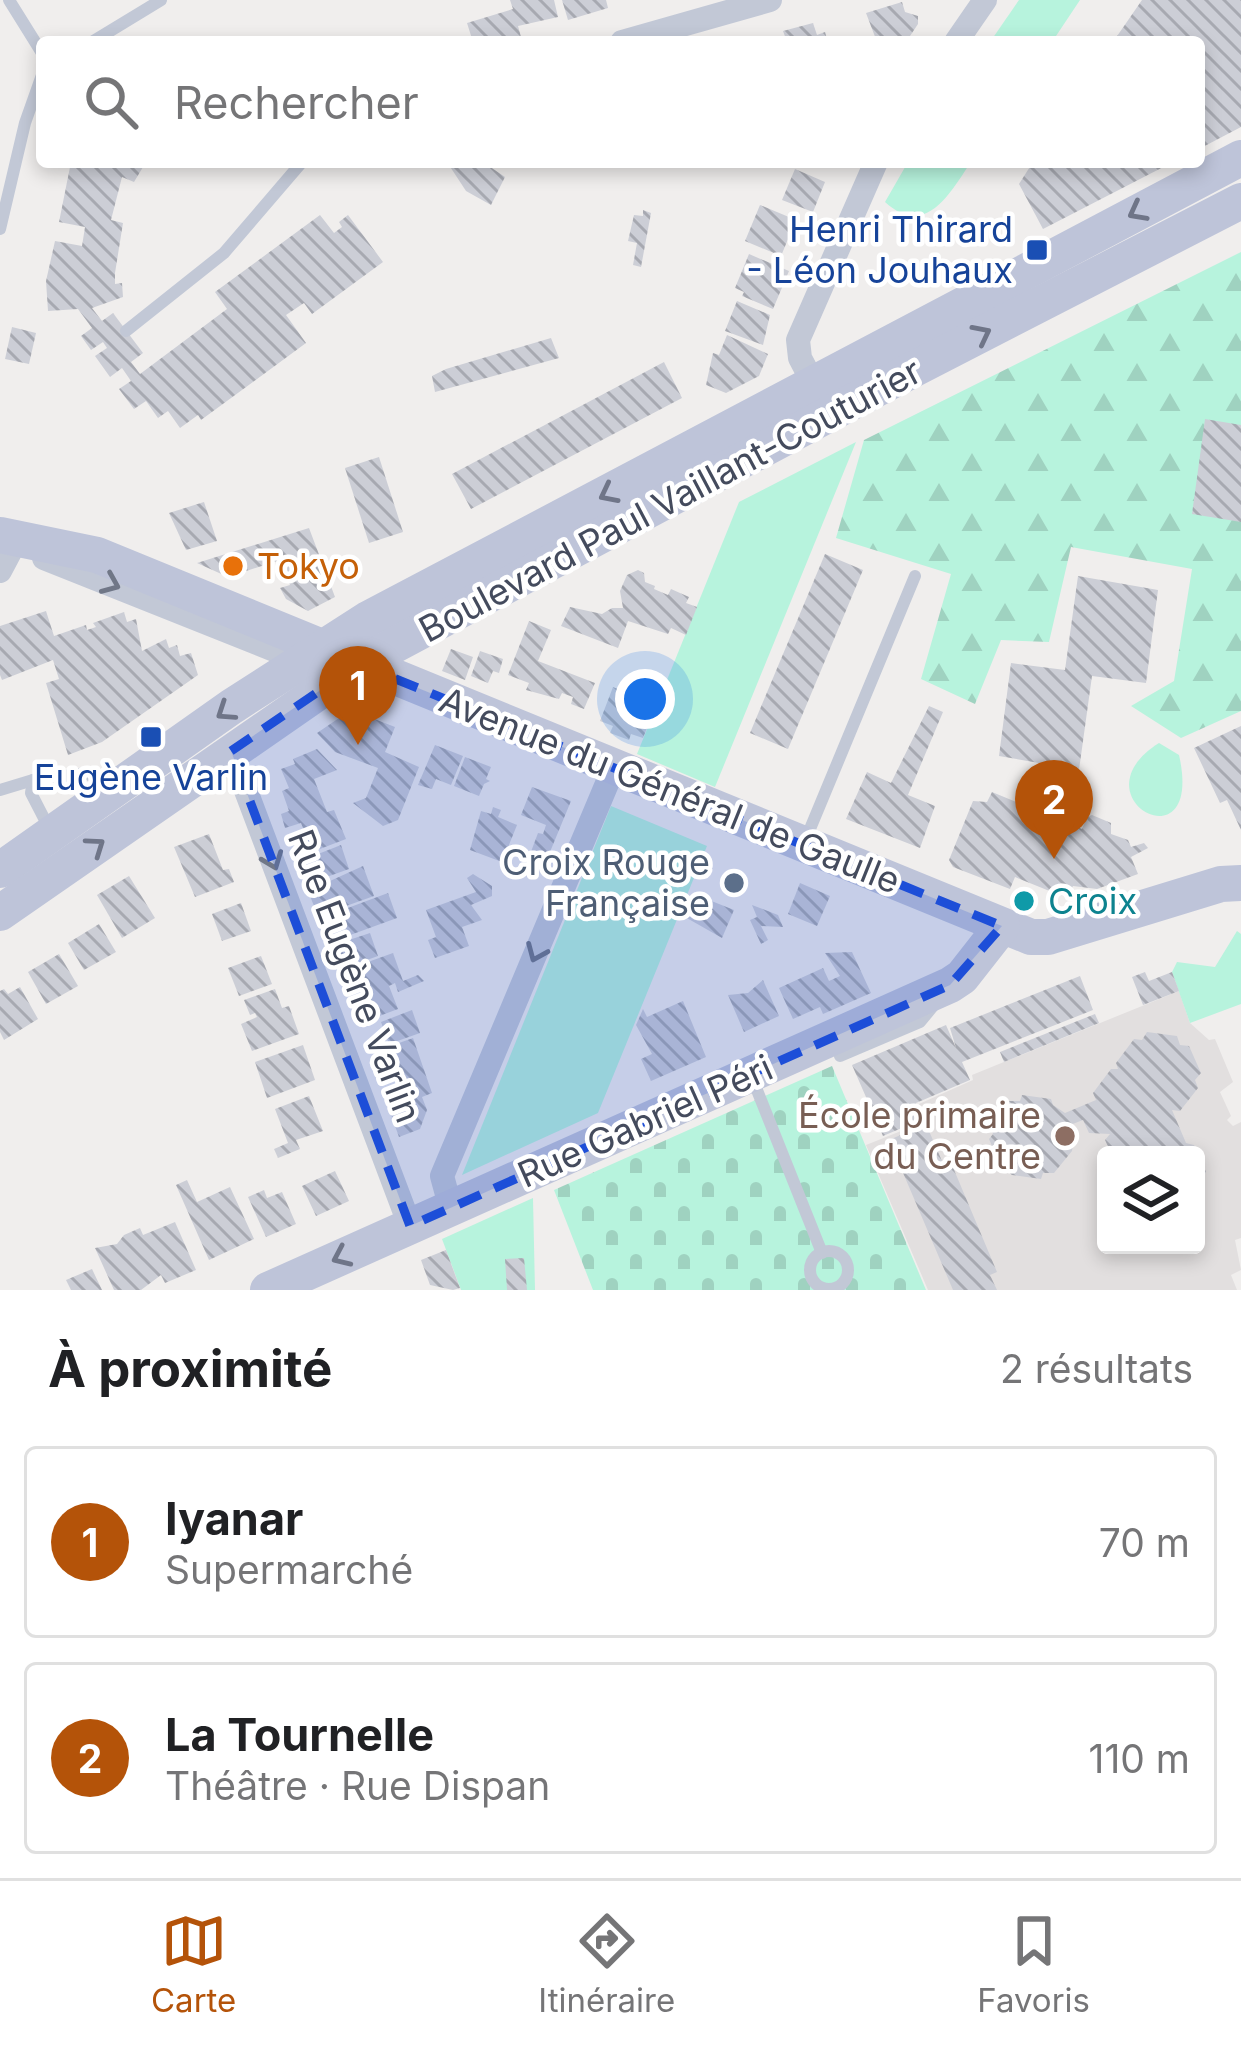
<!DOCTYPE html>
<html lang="fr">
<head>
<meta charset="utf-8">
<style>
	body { margin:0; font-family:Inter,sans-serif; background:#f2f2f2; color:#202124 }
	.controls { position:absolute; right:36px; bottom:36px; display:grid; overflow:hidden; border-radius:12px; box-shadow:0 6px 18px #0003 }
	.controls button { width:108px; height:108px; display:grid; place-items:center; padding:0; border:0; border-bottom:3px solid #e0e0e0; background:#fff; color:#202124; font:60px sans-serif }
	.you { position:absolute; left:645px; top:699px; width:42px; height:42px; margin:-30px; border:9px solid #fff; border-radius:50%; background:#1a73e8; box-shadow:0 0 0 18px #1a73e833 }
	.badge { display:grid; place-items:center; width:78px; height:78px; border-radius:50%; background:#b45309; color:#fff; font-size:39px; font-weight:700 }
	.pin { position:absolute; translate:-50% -99px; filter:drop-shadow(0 3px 6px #0008) }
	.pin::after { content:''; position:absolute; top:63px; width:42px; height:36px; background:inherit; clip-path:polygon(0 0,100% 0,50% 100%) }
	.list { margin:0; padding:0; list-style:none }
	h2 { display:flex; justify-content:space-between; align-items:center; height:156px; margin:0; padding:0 48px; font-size:51px }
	h2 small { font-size:39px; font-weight:400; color:#757577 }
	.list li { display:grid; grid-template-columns:78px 1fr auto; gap:36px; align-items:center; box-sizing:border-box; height:192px; margin:0 24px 24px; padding:0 24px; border:3px solid #e0e0e0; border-radius:12px }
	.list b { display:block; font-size:45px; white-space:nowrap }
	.list p { margin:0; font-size:39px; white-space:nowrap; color:#757577 }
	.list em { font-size:39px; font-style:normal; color:#757577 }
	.icon { flex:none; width:66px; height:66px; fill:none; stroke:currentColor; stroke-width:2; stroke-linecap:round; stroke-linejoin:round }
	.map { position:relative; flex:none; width:1241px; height:1290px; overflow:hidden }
	.search { position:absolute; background:#fff; box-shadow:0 6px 18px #0003; left:36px; right:36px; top:36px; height:132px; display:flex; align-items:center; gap:30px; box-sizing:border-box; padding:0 42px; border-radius:12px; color:#757577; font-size:45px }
	.sheet { height:588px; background:#fff }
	nav { display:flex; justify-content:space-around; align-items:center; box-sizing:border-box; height:168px; border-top:3px solid #e0e0e0; background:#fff; font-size:33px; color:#757577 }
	nav a { display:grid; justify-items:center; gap:6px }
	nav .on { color:#b45309 }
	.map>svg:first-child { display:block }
</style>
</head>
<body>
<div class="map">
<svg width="1241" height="1290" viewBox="0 0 1241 1290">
	<defs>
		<pattern id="forest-firs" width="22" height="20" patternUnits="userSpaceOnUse" patternTransform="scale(3)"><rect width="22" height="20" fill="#b7f3dd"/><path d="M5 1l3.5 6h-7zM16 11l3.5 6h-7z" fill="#9fd2c0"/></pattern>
		<pattern id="cemetery-stones" width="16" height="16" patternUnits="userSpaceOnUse" patternTransform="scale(3)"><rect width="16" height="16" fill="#b7f3dd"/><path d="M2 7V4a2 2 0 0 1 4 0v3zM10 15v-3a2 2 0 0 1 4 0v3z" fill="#9fd2c0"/></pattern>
		<pattern id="building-back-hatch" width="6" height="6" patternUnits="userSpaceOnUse" patternTransform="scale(3)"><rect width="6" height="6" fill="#ccced6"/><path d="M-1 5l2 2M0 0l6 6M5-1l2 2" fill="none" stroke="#a7a9b1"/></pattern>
	</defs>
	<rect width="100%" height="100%" fill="#f0eeed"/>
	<!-- education -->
	<path fill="#e2dfdf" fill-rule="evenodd" d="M1179 991 1190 1023 1209 1040 1215 1039 1233 1082 1220 1092 1231 1116 1227 1120 1233 1126 1241 1122V1238L1235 1240 1241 1270 1231 1275 1237 1290H928L866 1145 926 1121 919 1104 973 1080 972 1075ZM1106 1155H1196V1245H1106Z"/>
	<!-- forest -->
	<polygon fill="url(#forest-firs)" points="1241,252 1241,711 1181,738 1131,706 1174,681 1192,569 1071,547 1049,642 1001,640 975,704 921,679 951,574 836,538 864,440"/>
	<!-- cemetery -->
	<polygon fill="url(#cemetery-stones)" points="832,1066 926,1290 593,1290 554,1190"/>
	<!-- park -->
	<g fill="#b7f3dd">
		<polygon points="1019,0 1080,0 1052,42 990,42"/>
		<path d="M908 162H971C950 193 926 239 885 202Z"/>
		<polygon points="856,442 715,787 637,754 739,502"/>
		<path d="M1159 743 1179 755C1205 869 1072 798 1159 743Z"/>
		<polygon points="611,806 707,846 598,1113 462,1175"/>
		<polygon points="1237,931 1241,934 1241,1004 1190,1023 1172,972 1177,962 1215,967"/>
		<polygon points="533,1198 535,1290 461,1290 442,1239"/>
	</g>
	<!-- building -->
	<g fill="url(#building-back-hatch)">
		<polygon points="510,0 554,0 558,17 518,26 521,37 504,42 473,42 467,23 513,9"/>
		<polygon points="562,0 606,0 608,8 568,20"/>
		<polygon points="1142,0 1241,0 1241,127 1199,149 1199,42 1113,42"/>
		<polygon points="902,2 905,12 918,16 918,24 906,42 877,42 866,13"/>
		<polygon points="813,23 817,35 825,32 828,42 787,42 783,31"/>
		<polygon points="71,162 146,162 134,182 122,177 111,220 123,223 115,273 115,284 122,283 123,297 92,308 102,321 113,313 143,353 131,362 140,374 227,309 215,292 320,215 334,233 342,227 339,222 348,215 383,262 312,314 304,303 286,315 306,343 201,420 198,415 180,428 168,411 158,418 146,401 134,409 119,389 131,381 122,368 110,377 95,356 107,348 103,342 91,350 81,336 92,328 78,309 48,311 46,281 55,241 82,246 85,227 59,222"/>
		<polygon points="447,162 483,162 505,177 491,205 466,191"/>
		<polygon points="1033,162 1173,162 1043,229 1019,184"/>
		<polygon points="795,169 825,182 813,212 782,200"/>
		<polygon points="760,205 796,220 781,256 745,241"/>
		<polygon points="643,210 651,213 641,267 633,265 637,243 628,241 634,215 643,216"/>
		<polygon points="749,254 789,271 773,309 742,296 744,292 735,288"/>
		<polygon points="737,301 770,315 763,345 725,331"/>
		<polygon points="12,327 36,333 29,364 5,359"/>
		<polygon points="727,335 768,354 759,376 726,393 706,385 713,353 719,355"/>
		<polygon points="551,338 559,358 435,392 432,376 446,369"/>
		<polygon points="664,362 682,398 471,509 452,474"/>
		<polygon points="1205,419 1241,425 1241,522 1192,514"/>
		<polygon points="379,457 403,532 369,543 345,468"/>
		<polygon points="204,502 217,541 186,550 169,513"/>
		<polygon points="309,528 335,597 308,611 286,599 280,588 290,585 280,560 228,577 197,563"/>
		<polygon points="825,554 863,570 788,749 750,733"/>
		<polygon points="638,570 644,573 645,582 655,586 654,589 668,595 671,589 689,597 686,603 697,607 686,635 671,628 668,634 628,621 618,648 561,626 570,607 602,614 612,608 623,608 620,591 627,575"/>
		<polygon points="1078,576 1158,590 1146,683 1092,676 1079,770 999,756 1011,663 1065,670"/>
		<polygon points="46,611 54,636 86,625 87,630 96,627 93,623 124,612 127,622 136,619 142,651 166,639 169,648 177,645 180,656 191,653 198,675 102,742 68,755 46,683 59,679 53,660 2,680 0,675 0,626"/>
		<polygon points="529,621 551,630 538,661 595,683 584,709 571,704 573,697 562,693 559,699 526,690 529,683 508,675"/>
		<polygon points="451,649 473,657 465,680 442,671"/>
		<polygon points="480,651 503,659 499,673 493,671 488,683 471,676"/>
		<polygon points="613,687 641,699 639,705 654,711 643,738 631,734 629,740 610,733 613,726 600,721"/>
		<polygon points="929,706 943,712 908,795 935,806 920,848 846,819 867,772 891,783"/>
		<polygon points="359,713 395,727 385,752 419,767 398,820 383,826 353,803 366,798 378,768 335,752 317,733 345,714"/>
		<polygon points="1241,726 1241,830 1227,800 1220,803 1194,748"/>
		<polygon points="435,745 463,756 451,785 436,779 432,789 418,785"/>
		<polygon points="317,749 337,770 314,779 327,812 334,810 346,839 312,852 301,823 285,828 281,814 289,811 282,791 289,788 281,769 295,764 293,759"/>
		<polygon points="465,757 491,767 486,779 490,781 484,784 479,796 454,786"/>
		<polygon points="532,787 571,801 545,864 529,857 538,833 543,834 546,825 521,815"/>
		<polygon points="992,792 1082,829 1087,817 1092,815 1111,823 1111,834 1128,840 1131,847 1144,843 1148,848 1131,857 1138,874 1097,889 1073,886 1068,895 1062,896 1015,877 1010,889 953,867 949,860 973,801 987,802"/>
		<polygon points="493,807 501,810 498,817 517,825 502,862 470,850 481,811 491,814"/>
		<polygon points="209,834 223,870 229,869 234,882 195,897 174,847"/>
		<polygon points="341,845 349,869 321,879 313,856"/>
		<polygon points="363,866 374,896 318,916 308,891"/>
		<polygon points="727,871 748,879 741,895 721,886"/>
		<polygon points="473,874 492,886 492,896 471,905 482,920 462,927 469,946 435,958 428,940 436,937 426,910 476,892 467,878"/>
		<polygon points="129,876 155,918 122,938 97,895"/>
		<polygon points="800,883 830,896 817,926 788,914"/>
		<polygon points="388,893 397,918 342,938 337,912"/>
		<polygon points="694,894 734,910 722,938 685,917"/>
		<polygon points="241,903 251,931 222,941 212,914"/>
		<polygon points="752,905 778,915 783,927 761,926 768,940 761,944 750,920 757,917"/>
		<polygon points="99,924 116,952 84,970 68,943"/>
		<polygon points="370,933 378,956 353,965 349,953 341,957 337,944"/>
		<polygon points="852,952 871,993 823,1014 820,1007 793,1019 779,988 823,968 829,981 840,976 825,953"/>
		<polygon points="393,953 403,981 418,975 424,981 398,992 395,983 389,986 398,1009 374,1018 354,967"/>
		<polygon points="59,954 78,986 46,1004 28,972"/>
		<polygon points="261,956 272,984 239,996 228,968"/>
		<polygon points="1145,972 1149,981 1172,972 1179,991 1143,1005 1132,977"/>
		<polygon points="1080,976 1093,1010 962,1062 970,1080 916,1103 923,1119 883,1136 852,1065 946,1025 956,1048 950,1028"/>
		<polygon points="763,980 779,1016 744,1032 728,995 748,993"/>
		<polygon points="20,987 38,1019 4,1040 0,1032 0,991 4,989 8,994"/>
		<polygon points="275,989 282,1008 289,1006 299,1034 252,1051 241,1024 257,1017 255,1013 250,1015 244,1000"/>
		<polygon points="683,1001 706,1057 651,1081 641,1059 652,1054 636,1025 643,1009 647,1017"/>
		<polygon points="412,1010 420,1033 389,1044 381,1022"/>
		<polygon points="1095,1014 1099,1023 1004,1062 1000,1052"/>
		<polygon points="1147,1032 1177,1036 1180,1045 1189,1046 1201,1073 1195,1080 1198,1088 1180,1111 1172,1110 1186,1143 1194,1145 1206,1172 1201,1179 1204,1186 1196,1196 1196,1155 1112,1155 1105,1140 1110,1134 1089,1133 1083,1120 1070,1125 1074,1135 1072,1151 1054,1173 1043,1173 1041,1179 1012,1175 1000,1165 989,1139 993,1134 990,1124 1009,1101 1020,1101 1022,1095 1051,1099 1053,1105 1065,1113 1096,1100 1093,1093 1111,1069 1118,1069 1116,1063 1134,1039 1142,1040"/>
		<polygon points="413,1038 432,1093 422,1097 427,1110 420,1129 399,1137 389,1109 405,1103 385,1048"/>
		<polygon points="303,1045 315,1080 267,1098 255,1062"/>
		<polygon points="309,1096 323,1131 296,1140 300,1149 278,1158 274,1149 288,1143 275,1109"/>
		<polygon points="926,1124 945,1168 952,1165 997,1272 990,1275 997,1290 953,1290 889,1140"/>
		<polygon points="335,1171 349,1201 316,1216 302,1186"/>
		<polygon points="187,1180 197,1202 230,1187 254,1239 209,1260 176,1185"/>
		<polygon points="264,1190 267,1198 282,1192 296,1224 266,1237 248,1197"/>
		<polygon points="175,1222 196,1270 165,1283 161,1275 141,1290 114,1290 95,1248 117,1244 124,1235 140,1228 143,1235"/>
		<polygon points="446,1250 460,1288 453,1290 430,1285 421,1260"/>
		<polygon points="524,1258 527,1290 507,1290 505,1259"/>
		<polygon points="92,1269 102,1290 71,1290 66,1280"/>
	</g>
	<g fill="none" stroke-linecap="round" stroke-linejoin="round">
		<!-- lane -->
		<g stroke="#c2c8d6" stroke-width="12">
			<polyline points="9,0 42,53"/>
			<polyline points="92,42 161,0"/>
			<polyline points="0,229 25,123 42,75"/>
			<polyline points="126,331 224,253 302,162"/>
			<polyline points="33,780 31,793 49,828"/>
			<polyline points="0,790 33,780 87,773 110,789"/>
			<polyline points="805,841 915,576"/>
			<polyline points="840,1056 920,1022 934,1005"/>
			<polyline points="751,1075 822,1253"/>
			<circle cx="829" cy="1270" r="19"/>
		</g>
		<!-- street -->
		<g stroke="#c2c8d6" stroke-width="24">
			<polyline points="622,42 770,0"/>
			<polyline points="956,42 985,0"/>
			<polyline points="820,396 800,358 798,340 876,162"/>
			<polyline points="44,558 312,665"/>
			<polyline points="0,571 18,537"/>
			<polyline points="231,751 410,1226"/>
			<polyline points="451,1209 442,1176 614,767"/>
		</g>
		<!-- secondary -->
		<g stroke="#bec4d9" stroke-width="36">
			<polyline points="0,535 97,555 1031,937 1048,937 1221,884 1241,883"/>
			<polyline points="0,870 231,707 368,619 1241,158"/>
			<polyline points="0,913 359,664 914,369 1241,201"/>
			<polyline points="268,1290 950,985 962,977 1002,926"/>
		</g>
	</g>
	<!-- one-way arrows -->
	<defs><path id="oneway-chevron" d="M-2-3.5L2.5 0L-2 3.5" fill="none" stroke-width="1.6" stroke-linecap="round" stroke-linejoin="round" transform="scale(3)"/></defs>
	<g stroke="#6f7588">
		<use href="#oneway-chevron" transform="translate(1137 212) rotate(152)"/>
		<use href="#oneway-chevron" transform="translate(982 334) rotate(-27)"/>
		<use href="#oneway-chevron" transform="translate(608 494) rotate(153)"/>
		<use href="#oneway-chevron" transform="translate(225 712) rotate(146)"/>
		<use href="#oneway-chevron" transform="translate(96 846) rotate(-35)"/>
		<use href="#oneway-chevron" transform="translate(341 1257) rotate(156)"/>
	</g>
	<g stroke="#707787">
		<use href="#oneway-chevron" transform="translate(111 584) rotate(23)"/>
		<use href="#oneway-chevron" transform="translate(273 861) rotate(69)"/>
		<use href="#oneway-chevron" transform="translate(536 953) rotate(113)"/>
	</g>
	<!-- marked area -->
	<path fill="#1d4ed8" fill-opacity="0.2" stroke="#1d4ed8" stroke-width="9" stroke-dasharray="24 15" stroke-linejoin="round" d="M359 664 1002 926 950 985 410 1226 231 751Z"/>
	<!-- markers -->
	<g fill="#1a4fb4" stroke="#fff" stroke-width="4.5">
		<rect x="1025" y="238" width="24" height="24" rx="6"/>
		<rect x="139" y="725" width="24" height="24" rx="6"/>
	</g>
	<circle fill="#e8710a" stroke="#fff" stroke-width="4.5" cx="233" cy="566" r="12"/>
	<circle fill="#5c6f8a" stroke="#fff" stroke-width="4.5" cx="734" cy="883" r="12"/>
	<circle fill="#0f9aa8" stroke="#fff" stroke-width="4.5" cx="1024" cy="901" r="12"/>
	<circle fill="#8d6e63" stroke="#fff" stroke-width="4.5" cx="1065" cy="1136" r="12"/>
	<g text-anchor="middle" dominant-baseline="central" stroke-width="9" stroke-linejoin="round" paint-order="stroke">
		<!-- transit labels -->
		<g font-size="36" fill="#164399" stroke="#fff" text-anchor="end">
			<text x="1013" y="229">Henri Thirard<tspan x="1013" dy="41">- Léon Jouhaux</tspan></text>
			<text x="151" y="777" text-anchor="middle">Eugène Varlin</text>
		</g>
		<!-- street labels -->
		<g font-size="36" fill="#444b5d" stroke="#fff">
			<text transform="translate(670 500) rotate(-28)">Boulevard Paul Vaillant-Couturier</text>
			<text transform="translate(670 790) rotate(22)">Avenue du Général de Gaulle</text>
			<text transform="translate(355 976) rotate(69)">Rue Eugène Varlin</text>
			<text transform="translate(645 1121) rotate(-24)">Rue Gabriel Péri</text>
		</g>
		<!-- food labels -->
		<g font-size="36" fill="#c56008" stroke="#fff" text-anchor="start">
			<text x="257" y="566">Tokyo</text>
		</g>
		<!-- service labels -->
		<g font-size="36" fill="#4e5e75" stroke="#fff" text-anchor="end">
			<text x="710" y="862">Croix Rouge<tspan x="710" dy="41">Française</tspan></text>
		</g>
		<!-- culture labels -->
		<g font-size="36" fill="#0d838f" stroke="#fff" text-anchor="start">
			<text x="1048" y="901">Croix</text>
		</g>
		<!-- education labels -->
		<g font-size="36" fill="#785e54" stroke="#fff" text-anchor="end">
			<text x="1041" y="1115">École primaire<tspan x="1041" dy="41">du Centre</tspan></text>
		</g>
	</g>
</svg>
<div class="controls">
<button><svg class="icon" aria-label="layers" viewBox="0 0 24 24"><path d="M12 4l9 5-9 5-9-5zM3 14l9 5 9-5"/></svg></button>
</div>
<div class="you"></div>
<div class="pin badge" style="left:358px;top:745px">1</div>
<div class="pin badge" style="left:1054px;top:859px">2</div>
<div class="search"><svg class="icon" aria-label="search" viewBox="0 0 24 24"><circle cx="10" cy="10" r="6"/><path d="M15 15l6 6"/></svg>Rechercher</div>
</div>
<section class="sheet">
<h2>À proximité<small>2 résultats</small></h2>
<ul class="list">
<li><span class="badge">1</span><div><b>Iyanar</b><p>Supermarché</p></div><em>70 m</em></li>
<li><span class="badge">2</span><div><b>La Tournelle</b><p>Théâtre · Rue Dispan</p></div><em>110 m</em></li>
</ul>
</section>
<nav>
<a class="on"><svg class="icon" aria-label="map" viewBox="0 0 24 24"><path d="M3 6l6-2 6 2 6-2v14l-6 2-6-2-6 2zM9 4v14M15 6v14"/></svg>Carte</a>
<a><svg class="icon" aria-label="directions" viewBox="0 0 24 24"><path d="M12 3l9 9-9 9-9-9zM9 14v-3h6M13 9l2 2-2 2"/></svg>Itinéraire</a>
<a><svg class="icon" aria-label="saved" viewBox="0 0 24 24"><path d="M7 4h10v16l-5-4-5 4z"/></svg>Favoris</a>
</nav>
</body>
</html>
